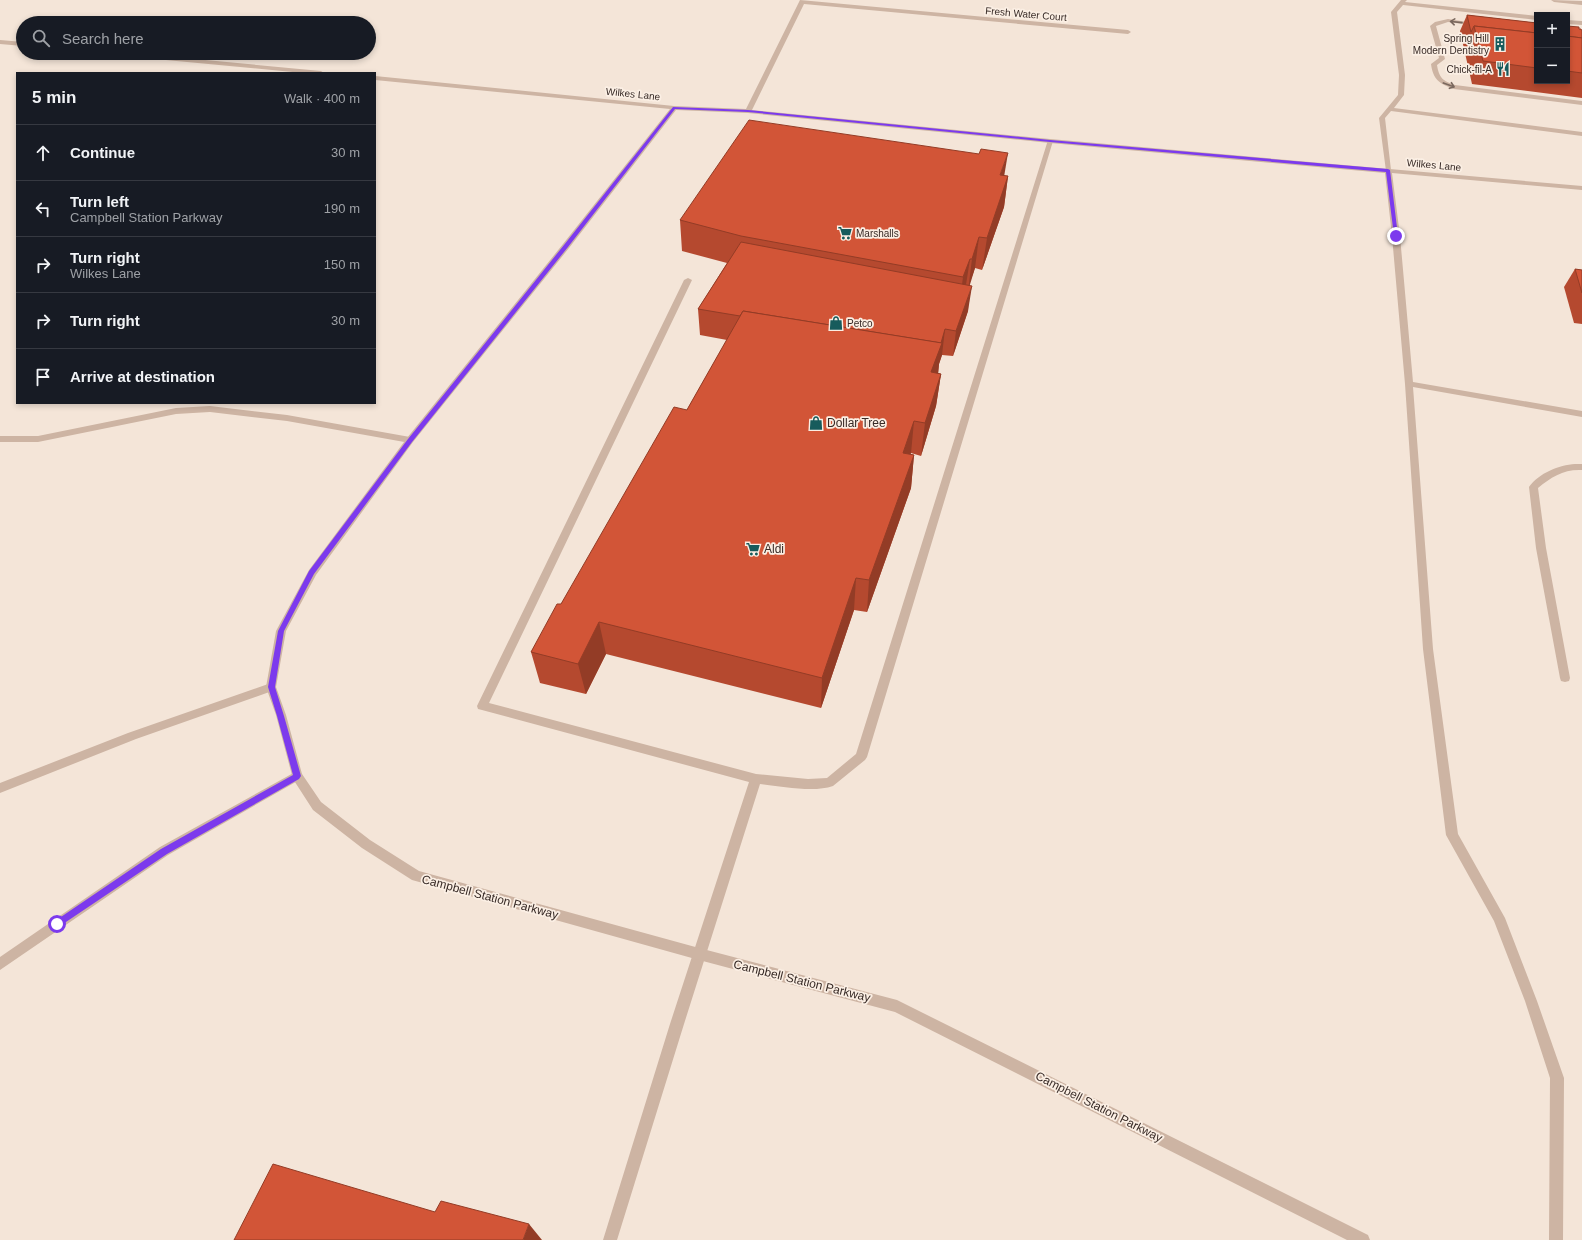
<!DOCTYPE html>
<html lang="en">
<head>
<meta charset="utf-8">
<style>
	body { margin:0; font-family:Arial,sans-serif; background:#242831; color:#f1f3f6 }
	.controls { position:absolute; right:12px; top:12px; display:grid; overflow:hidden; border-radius:0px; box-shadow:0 2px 6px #0003 }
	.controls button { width:36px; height:36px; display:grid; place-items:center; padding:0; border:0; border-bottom:1px solid #363941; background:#171b24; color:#f1f3f6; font:20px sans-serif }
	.stop { position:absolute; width:12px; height:12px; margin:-9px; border:3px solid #7c3aed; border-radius:50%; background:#fff }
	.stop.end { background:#7c3aed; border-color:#fff; box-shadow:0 1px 4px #0008 }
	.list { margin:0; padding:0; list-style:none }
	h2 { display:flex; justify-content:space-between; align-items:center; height:52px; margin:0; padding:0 16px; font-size:17px }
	h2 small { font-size:13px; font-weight:400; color:#9ea1a6 }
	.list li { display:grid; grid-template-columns:26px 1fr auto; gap:12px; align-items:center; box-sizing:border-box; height:56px; padding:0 16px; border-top:1px solid #363941 }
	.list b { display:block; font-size:15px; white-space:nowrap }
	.list p { margin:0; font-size:13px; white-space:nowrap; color:#9ea1a6 }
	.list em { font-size:13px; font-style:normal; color:#9ea1a6 }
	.icon { flex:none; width:22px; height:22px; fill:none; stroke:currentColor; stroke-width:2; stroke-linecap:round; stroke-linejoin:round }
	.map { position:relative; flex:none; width:1582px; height:1240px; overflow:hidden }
	.search { position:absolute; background:#171b24; box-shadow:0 2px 6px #0003; left:16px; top:16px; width:360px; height:44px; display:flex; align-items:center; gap:10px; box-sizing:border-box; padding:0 14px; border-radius:22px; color:#9ea1a6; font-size:15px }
	.panel { position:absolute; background:#171b24; box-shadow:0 2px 6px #0003; left:16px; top:72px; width:360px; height:332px; border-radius:0px }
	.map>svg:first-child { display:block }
</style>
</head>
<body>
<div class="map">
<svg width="1582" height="1240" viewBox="0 0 1582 1240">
	<rect width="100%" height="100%" fill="#f4e5d8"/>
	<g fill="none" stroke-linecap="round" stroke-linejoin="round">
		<!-- lane -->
		<g fill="#cdb4a3" fill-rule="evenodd">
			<polygon points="1401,0 1407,0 1405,2 1537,16 1537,20 1403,5 1397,12 1405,75 1404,95 1394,108 1582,132 1582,136 1391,111 1385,118 1391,170 1386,171 1379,118 1398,95 1399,75 1391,12"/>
			<polygon points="1551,0 1582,1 1582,5 1554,2"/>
			<path d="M1448 19 1480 24 1477 26 1448 22 1436 26 1445 59 1437 65C1439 78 1443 81 1455 85L1582 101V105L1454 89C1439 84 1433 79 1431 64L1439 58 1430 26 1435 22Z"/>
			<polygon points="1567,20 1582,21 1582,25 1567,24"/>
			<path d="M1048 140 1053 141 867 757 865 760 833 786C813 793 781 786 760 784L684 1024 617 1240H603L670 1024 749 782 482 710 478 709 477 706 684 280 688 278 692 280 489 703 756 774 808 779 827 778 856 754Z"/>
			<polygon points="210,406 287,415 410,437 414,440 410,443 287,421 210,412 176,414 38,442 0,442 0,436 38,436 176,408"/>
			<path d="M1575 464H1582V470C1564 469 1551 477 1538 488L1546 548 1570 678 1569 681 1565 682 1561 681 1560 678 1536 548 1529 487C1539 473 1559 465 1575 464Z"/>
			<polygon points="271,683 275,684 276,687 275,690 136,739 0,793 0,783 128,733"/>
			<polygon points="297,771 301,773 303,776 301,779 168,855 0,970 0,957 160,847"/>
		</g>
		<!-- street -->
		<g fill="#cdb4a3" fill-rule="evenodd">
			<polygon points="800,0 1128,30 1131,32 1128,34 804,4 752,110 1050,139 1582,186 1582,190 1392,173 1400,236 1413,382 1582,411 1582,417 1413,387 1433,649 1458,834 1505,918 1537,1001 1564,1078 1563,1240 1549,1240 1550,1078 1525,1001 1494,921 1446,835 1423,649 1405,384 1392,236 1385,173 1050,143 748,113 676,110 569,248 413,442 316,575 286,631 276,687 286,715 302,774 321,802 370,840 419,871 699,948 897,1000 1368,1235 1370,1240 1347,1240 895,1012 699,960 412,880 362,848 313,810 293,779 276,715 266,687 276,631 309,570 407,438 563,244 670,109 375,80 375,76 674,106 746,109"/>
			<polygon points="0,40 23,42 23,46 0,44"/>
			<polygon points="110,53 131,53 321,71 324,73 303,73 113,55"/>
		</g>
	</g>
	<!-- wall -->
	<g fill="#b5492f">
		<polygon points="1467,15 1537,23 1537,81 1567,81 1567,26 1579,29 1582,31 1582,98 1472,84 1460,31"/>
		<polygon points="1004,176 1008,176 1004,207 982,270 975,268 969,285 968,311 953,356 942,355 939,364 938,373 941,374 936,406 921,456 911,453 910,454 914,455 911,488 867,612 854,610 821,708 606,654 586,694 540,683 531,652 561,604 688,408 727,340 700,335 698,309 727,263 682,251 680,220"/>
		<polygon points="1575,269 1582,270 1582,324 1574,323 1564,287"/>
	</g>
	<!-- shaded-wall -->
	<g fill="#933c26">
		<polygon points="1008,153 1003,183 1000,175"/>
		<polygon points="1008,176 1004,207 982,270 987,238"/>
		<polygon points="979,237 975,268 968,291 972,259"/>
		<polygon points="970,259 965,291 959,309 963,277"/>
		<polygon points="972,286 968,311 953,356 956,331"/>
		<polygon points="945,329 942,355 939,364 938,375 931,372"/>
		<polygon points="941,374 936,406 921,456 925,423"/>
		<polygon points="914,421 911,453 899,485 903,453"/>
		<polygon points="914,455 911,488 867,612 869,580"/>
		<polygon points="856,578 854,610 821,708 822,678"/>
		<polygon points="599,622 606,654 586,694 578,664"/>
		<polygon points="529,1224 542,1240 523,1240"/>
	</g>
	<!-- building -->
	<g fill="#d25537" stroke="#933c26">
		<polygon points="1467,15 1537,23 1537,33 1474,26 1471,32"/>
		<polygon points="1474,26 1537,33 1537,68 1483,61"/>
		<polygon points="1567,26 1579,27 1579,29 1581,29 1582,31 1582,38 1567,36"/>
		<polygon points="1567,36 1582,38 1582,73 1567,71"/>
		<polygon points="749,120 979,154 981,149 1008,153 1000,175 1008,176 987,238 979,237 972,259 970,259 963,277 741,236 680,220"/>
		<polygon points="741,242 972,286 956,331 945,329 941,343 743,311 740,316 698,309"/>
		<polygon points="1575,269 1582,270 1582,293"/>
		<polygon points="743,311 942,343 931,372 941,374 925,423 914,421 903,453 914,455 869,580 856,578 822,678 599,622 578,664 531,652 557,604 561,604 674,407 687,410 688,408"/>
		<polygon points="273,1164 435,1212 441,1201 529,1224 523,1240 234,1240"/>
	</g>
	<!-- one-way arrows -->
	<defs><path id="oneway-shaft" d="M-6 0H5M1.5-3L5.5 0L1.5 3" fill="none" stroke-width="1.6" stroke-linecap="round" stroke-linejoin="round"/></defs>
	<g stroke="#7a685e">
		<use href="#oneway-shaft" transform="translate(1456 22) rotate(-174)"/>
		<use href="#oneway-shaft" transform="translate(1449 85) rotate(20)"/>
	</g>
	<!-- route -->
	<polygon fill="#7c3aed" points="673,107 748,110 1050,140 1388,169 1390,170 1398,236 1396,237 1394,236 1386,172 1050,142 748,112 675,109 568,247 412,442 314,574 284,631 275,687 284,716 301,776 299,779 167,854 60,926 55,926 55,921 161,849 293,775 277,716 268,687 278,631 309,571 408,439 564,245"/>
	<!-- icons -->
	<defs>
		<symbol id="building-bare" viewBox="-9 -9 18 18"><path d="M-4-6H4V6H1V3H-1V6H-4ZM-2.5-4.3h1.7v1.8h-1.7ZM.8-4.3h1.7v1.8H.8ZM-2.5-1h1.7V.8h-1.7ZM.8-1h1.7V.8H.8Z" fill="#175b5c" stroke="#fbefe4" stroke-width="2.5" paint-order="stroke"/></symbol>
		<symbol id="restaurant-bare" viewBox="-9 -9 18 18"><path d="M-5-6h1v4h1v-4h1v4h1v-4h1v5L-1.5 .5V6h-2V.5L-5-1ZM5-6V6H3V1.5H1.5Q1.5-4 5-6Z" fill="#175b5c" stroke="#fbefe4" stroke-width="2.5" paint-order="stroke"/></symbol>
		<symbol id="supermarket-bare" viewBox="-9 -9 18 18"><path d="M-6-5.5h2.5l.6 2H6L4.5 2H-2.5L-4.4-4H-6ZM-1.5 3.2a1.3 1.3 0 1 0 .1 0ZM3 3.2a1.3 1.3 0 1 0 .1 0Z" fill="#175b5c" stroke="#fbefe4" stroke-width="2.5" paint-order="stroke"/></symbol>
		<symbol id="shop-bare" viewBox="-9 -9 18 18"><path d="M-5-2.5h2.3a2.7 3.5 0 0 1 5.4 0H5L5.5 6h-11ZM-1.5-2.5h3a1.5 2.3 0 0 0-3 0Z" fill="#175b5c" stroke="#fbefe4" stroke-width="2.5" paint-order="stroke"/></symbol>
	</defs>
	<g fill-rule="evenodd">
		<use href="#building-bare" x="1490" y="34" width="20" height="20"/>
		<use href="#restaurant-bare" x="1493" y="59" width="20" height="20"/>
		<use href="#supermarket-bare" x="835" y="223" width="20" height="20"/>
		<use href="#shop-bare" x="826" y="313" width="20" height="20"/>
		<use href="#shop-bare" x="806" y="413" width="20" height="20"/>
		<use href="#supermarket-bare" x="743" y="539" width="20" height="20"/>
	</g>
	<g text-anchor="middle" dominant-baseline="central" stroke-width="3.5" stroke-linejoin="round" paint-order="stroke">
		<!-- far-street labels -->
		<g font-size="10" fill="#372a26" stroke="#fbefe4">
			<text transform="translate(1026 14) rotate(5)">Fresh Water Court</text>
			<text transform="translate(633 94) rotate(6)">Wilkes Lane</text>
			<text transform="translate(1434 165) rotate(5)">Wilkes Lane</text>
		</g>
		<!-- far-poi labels -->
		<g font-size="10" fill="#372a26" stroke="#fbefe4" text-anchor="end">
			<text x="1489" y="38">Spring Hill<tspan x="1489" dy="12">Modern Dentistry</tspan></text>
			<text x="1492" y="69">Chick-fil-A</text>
			<text x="856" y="233" text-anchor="start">Marshalls</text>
			<text x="847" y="323" text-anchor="start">Petco</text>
		</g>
		<!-- poi labels -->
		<g font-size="12" fill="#372a26" stroke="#fbefe4" text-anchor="start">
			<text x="827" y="423">Dollar Tree</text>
			<text x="764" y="549">Aldi</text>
		</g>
		<!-- street labels -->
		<g font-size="12" fill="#372a26" stroke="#fbefe4">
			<text transform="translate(490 897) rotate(15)">Campbell Station Parkway</text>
			<text transform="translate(802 981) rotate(14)">Campbell Station Parkway</text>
			<text transform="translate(1099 1107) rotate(27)">Campbell Station Parkway</text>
		</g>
	</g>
</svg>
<div class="controls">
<button>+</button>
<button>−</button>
</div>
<div class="stop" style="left:57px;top:924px"></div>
<div class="stop end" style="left:1396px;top:236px"></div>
<div class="search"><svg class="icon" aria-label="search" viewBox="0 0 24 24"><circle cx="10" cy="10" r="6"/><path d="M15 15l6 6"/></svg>Search here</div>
<section class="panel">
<h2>5 min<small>Walk · 400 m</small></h2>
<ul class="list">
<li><svg class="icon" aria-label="ahead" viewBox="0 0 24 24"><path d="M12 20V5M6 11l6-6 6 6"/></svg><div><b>Continue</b></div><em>30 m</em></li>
<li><svg class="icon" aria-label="left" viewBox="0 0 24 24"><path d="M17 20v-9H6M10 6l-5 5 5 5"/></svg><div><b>Turn left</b><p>Campbell Station Parkway</p></div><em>190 m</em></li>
<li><svg class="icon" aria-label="right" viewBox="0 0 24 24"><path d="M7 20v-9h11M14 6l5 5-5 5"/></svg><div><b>Turn right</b><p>Wilkes Lane</p></div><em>150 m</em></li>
<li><svg class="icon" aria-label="right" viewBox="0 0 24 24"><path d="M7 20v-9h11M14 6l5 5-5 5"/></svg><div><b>Turn right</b></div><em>30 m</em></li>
<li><svg class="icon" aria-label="arrive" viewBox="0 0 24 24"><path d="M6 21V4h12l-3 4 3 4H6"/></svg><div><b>Arrive at destination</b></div></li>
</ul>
</section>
</div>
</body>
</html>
